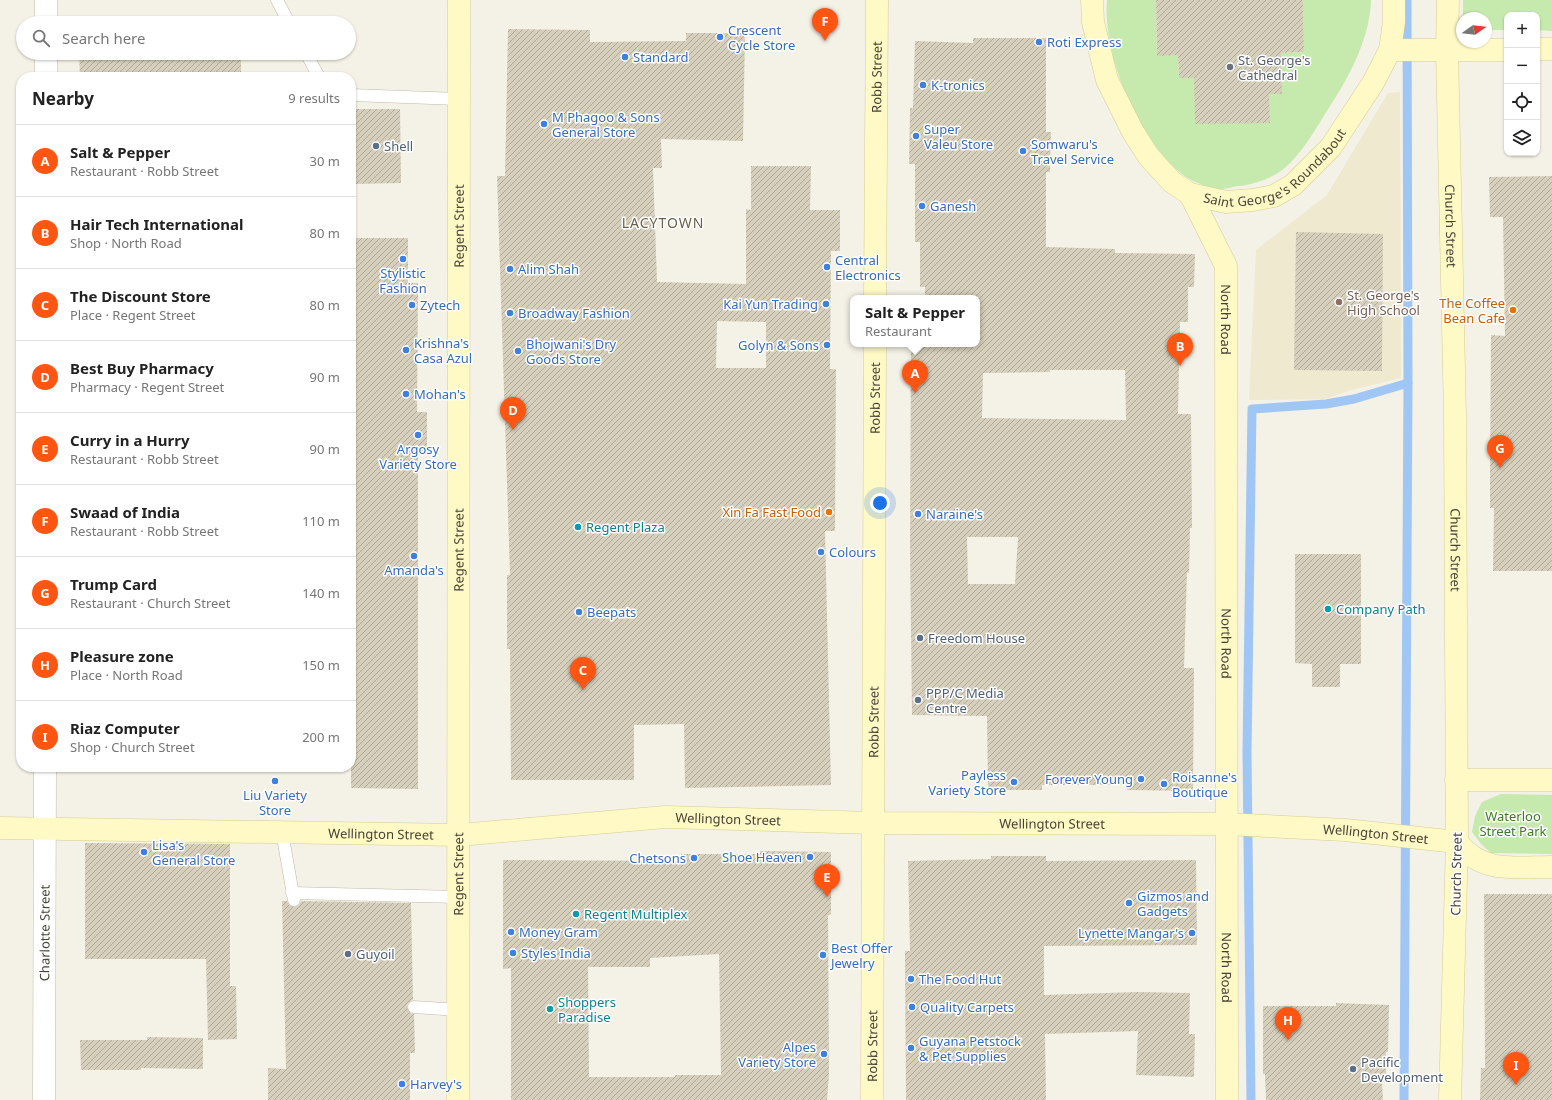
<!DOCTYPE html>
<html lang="en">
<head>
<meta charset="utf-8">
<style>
	body { margin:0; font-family:"Noto Sans",sans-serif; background:#f2f2f2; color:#222 }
	.controls { position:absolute; right:12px; top:12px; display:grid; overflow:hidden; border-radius:8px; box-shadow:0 1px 3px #0004 }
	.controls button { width:36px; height:36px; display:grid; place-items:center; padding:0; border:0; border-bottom:1px solid #e0e0e0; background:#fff; color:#222; font:20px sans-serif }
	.compass { position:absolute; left:1456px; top:12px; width:36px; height:36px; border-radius:50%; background:#fff; box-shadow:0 1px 3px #0004; rotate:75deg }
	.you { position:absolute; left:880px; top:503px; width:14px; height:14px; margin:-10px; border:3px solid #fff; border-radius:50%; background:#1a73e8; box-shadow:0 0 0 6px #1a73e833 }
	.badge { display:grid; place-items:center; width:26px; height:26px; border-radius:50%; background:#ff5512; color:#fff; font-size:13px; font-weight:700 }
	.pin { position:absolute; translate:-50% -33px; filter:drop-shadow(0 1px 2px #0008) }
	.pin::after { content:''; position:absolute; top:21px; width:14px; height:12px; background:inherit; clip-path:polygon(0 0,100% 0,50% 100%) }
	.popup { position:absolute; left:850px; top:295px; width:130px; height:52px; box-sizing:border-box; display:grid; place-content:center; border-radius:8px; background:#fff; filter:drop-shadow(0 1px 3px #0005); font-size:13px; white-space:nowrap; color:#767676 }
	.popup b { font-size:15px; color:#222 }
	.popup::after { content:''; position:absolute; left:50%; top:100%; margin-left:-8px; border:8px solid transparent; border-top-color:#fff }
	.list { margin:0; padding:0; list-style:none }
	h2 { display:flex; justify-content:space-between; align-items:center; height:52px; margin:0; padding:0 16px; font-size:17px }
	h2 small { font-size:13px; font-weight:400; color:#767676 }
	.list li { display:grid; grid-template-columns:26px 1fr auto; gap:12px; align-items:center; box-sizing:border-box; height:72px; padding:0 16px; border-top:1px solid #e0e0e0 }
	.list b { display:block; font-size:15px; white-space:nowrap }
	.list p { margin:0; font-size:13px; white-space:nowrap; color:#767676 }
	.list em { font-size:13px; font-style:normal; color:#767676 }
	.icon { flex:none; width:22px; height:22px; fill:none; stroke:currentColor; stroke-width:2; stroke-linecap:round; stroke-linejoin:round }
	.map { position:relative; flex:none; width:1552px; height:1100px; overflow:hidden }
	.search { position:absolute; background:#fff; box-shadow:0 1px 3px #0004; left:16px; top:16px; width:340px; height:44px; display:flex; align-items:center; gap:10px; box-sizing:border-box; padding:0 14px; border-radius:22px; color:#767676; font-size:15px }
	.panel { position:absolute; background:#fff; box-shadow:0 1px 3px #0004; left:16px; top:72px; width:340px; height:700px; border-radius:16px }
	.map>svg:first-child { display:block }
</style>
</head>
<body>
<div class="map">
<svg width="1552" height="1100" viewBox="0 0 1552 1100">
	<defs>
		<pattern id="building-hatch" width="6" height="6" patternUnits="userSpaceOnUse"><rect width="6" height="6" fill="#d6cfbb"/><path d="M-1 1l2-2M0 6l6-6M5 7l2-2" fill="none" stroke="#afaa99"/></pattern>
	</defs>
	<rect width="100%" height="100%" fill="#f4f1e6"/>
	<!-- education -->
	<polygon fill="#eee9cf" points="1400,92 1401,378 1351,390 1325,399 1249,400 1256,250 1327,195 1388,93"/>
	<!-- green -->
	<g fill="#c6eaad">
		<path d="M1107 0H1156L1157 55H1178L1179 78H1194L1269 94H1281V53L1304 52 1303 0H1371C1370 37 1350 76 1330 106 1316 128 1302 155 1281 171 1269 179 1252 185 1238 186 1232 187 1224 190 1217 189 1209 187 1193 182 1186 177 1140 144 1102 56 1107 0Z"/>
		<polygon points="1463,0 1552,0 1552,31 1537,30 1537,15 1507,15 1507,30 1486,30 1486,18 1463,18"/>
		<polygon points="1501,794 1552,795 1552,854 1491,853 1481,844 1472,832 1475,816 1482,802"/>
	</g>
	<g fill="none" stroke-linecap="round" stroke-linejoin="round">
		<!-- stream -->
		<g stroke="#9fc6f4" stroke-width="9">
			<polyline points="1251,1100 1247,752 1252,409 1326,404 1354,399 1408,383"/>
			<polyline points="1404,1100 1408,383 1407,0"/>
		</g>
	</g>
	<!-- building -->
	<g fill="url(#building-hatch)" fill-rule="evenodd">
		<polygon points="1156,0 1303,0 1304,52 1281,53 1282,94 1269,94 1270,123 1195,124 1194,78 1179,78 1178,55 1157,56"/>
		<path d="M508 29 590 30V42L686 41V33H745L743 141 661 139 662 168H653L657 282 746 284V209L751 210V166H811L810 210H840V251H831L830 369H836L835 531H825L831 785 685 788 684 724 634 725V780H511L510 649H507V575H510L497 176H505ZM717 321 766 322V368H716Z"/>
		<path d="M973 38H1046V132H1051L1050 172H1046V247L1115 249V253L1195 254 1194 287H1188V322H1180L1178 414H1191L1192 528H1190L1189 573 1187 572 1184 668H1194L1193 791 1127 790V785H1042V790H988L987 716 912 715 910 545 911 344H977V298H925V287H920V242H915V164H909L910 108H913L915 41 973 43ZM1050 370H1125L1126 420 982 418 983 373 1050 372ZM967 537H1018L1015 584H968Z"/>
		<polygon points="79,53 241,53 241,77 80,77"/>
		<polygon points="351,109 400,109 401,183 351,184"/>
		<polygon points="1552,176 1552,571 1493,571 1494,508 1490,508 1490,481 1491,335 1505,336 1503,217 1490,217 1489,177"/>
		<polygon points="1296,232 1383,234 1382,371 1294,370"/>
		<polygon points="351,238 408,238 408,283 418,283 417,412 427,412 427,452 418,452 418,789 351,788"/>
		<polygon points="1295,554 1361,554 1361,664 1340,664 1340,687 1312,687 1312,664 1295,663"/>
		<polygon points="85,843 230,844 230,986 236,986 237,1039 208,1040 206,959 85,959"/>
		<path d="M760 851 831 852V915H828L829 1073 827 1100H511V968L503 969V860L681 861V854H760ZM719 954 721 1075H675V1077H589L588 967H650V958Z"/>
		<polygon points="991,856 1046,856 1046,861 1196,860 1197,945 1044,946 1044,995 1138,992 1190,993 1189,1034 1195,1034 1194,1077 1136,1075 1138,1031 1045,1034 1046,1100 906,1100 905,951 910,951 908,861 991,859"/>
		<polygon points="1484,894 1552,894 1552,1100 1480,1100 1481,1068 1485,1068"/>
		<polygon points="282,901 287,901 289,905 295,907 299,905 301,901 411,903 413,1000 408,1003 407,1007 410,1013 414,1014 415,1053 410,1053 410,1100 268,1100 268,1068 286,1069"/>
		<polygon points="1336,1003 1389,1005 1388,1052 1386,1052 1386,1082 1382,1082 1383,1100 1266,1100 1265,1074 1263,1074 1263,1006 1336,1006"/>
		<polygon points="147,1037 203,1038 203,1069 141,1068 141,1070 81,1070 80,1040 147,1040"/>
	</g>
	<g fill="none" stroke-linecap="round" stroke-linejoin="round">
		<defs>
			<g id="lane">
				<polyline points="277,0 289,23"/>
				<polyline points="306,53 319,77"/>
				<polyline points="351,95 459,99"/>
				<polyline points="282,832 294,900"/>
				<polyline points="292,893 458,897"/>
				<polyline points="414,1007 459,1010"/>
			</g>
			<g id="street">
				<polyline points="46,23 46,0"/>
				<polyline points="46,77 46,53"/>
				<path id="s1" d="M44 1100 45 767"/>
			</g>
			<g id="secondary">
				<path id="s2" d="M1092 0 1093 22 1107 80 1133 132 1149 157 1172 182 1190 194 1226 202 1253 200 1274 196 1293 185 1331 147 1373 83 1390 50 1394 22V0"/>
				<path id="s3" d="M1448 0 1447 50 1455 416 1457 842 1450 1100"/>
				<polyline points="1537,49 1552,49"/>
				<polyline points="1390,50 1507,50"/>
				<path id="s4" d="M1190 194 1226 266 1227 1100"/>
				<path id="s5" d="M875 298 877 0"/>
				<polyline points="1456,780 1552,780"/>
				<path id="s6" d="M0 828 459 835 665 817 873 823 1227 824 1345 830 1457 842C1482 874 1515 867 1552 867"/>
				<path id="s7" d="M458 1100 459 0"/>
				<path id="s8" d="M872 1100 875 344"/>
			</g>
		</defs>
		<!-- lane casing -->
		<use href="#lane" stroke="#c0bba8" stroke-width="13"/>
		<!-- street casing -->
		<use href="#street" stroke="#c0bba8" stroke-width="23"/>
		<!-- secondary casing -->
		<use href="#secondary" stroke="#d6cd93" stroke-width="23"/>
		<!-- lane -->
		<use href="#lane" stroke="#fff" stroke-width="12"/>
		<!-- street -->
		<use href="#street" stroke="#fff" stroke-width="22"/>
		<!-- secondary -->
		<use href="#secondary" stroke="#fff9c5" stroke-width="22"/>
	</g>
	<!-- markers -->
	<g fill="#3f7fe0" stroke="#fff" stroke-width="1.5">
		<circle cx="720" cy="37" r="4"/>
		<circle cx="1039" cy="42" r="4"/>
		<circle cx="625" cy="57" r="4"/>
		<circle cx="923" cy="85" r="4"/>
		<circle cx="544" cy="124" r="4"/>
		<circle cx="916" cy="136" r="4"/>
		<circle cx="1023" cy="151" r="4"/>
		<circle cx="922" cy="206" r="4"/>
		<circle cx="403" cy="259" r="4"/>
		<circle cx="827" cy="267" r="4"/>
		<circle cx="510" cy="269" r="4"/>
		<circle cx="826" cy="304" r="4"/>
		<circle cx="412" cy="305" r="4"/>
		<circle cx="510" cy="313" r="4"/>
		<circle cx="827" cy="345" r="4"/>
		<circle cx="406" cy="350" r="4"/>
		<circle cx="518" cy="351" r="4"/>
		<circle cx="406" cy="394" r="4"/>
		<circle cx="418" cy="435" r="4"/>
		<circle cx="918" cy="514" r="4"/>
		<circle cx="821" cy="552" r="4"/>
		<circle cx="414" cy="556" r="4"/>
		<circle cx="579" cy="612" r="4"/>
		<circle cx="1141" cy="779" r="4"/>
		<circle cx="275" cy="781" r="4"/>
		<circle cx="1014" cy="782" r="4"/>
		<circle cx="1164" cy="784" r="4"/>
		<circle cx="144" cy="852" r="4"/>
		<circle cx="810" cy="857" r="4"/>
		<circle cx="694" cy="858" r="4"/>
		<circle cx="1129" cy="903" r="4"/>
		<circle cx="511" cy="932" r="4"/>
		<circle cx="1192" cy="933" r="4"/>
		<circle cx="513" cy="953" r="4"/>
		<circle cx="823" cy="955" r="4"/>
		<circle cx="911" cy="979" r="4"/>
		<circle cx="912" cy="1007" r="4"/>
		<circle cx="911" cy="1048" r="4"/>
		<circle cx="824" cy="1054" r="4"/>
		<circle cx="402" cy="1084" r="4"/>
	</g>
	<circle fill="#6b7280" stroke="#fff" stroke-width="1.5" cx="1230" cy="67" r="4"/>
	<g fill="#5c6f8a" stroke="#fff" stroke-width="1.5">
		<circle cx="376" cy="146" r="4"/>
		<circle cx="920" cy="638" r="4"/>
		<circle cx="918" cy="700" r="4"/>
		<circle cx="348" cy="954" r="4"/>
		<circle cx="1353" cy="1069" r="4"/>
	</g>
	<circle fill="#8d6e63" stroke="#fff" stroke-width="1.5" cx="1339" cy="302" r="4"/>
	<g fill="#e8710a" stroke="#fff" stroke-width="1.5">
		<circle cx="1513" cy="310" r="4"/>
		<circle cx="829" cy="512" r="4"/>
	</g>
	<g fill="#0f9aa8" stroke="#fff" stroke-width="1.5">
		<circle cx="578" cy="527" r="4"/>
		<circle cx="1328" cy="609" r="4"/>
		<circle cx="576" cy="914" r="4"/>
		<circle cx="550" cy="1009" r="4"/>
	</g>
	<g text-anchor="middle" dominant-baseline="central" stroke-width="3" stroke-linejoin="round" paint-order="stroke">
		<!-- shop labels -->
		<g font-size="13" fill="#366cbe" stroke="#fff" text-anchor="start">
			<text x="728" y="30">Crescent<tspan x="728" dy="15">Cycle Store</tspan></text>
			<text x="1047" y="42">Roti Express</text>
			<text x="633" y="57">Standard</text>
			<text x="931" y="85">K-tronics</text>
			<text x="552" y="117">M Phagoo &amp; Sons<tspan x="552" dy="15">General Store</tspan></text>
			<text x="924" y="129">Super<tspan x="924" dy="15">Valeu Store</tspan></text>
			<text x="1031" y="144">Somwaru's<tspan x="1031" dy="15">Travel Service</tspan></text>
			<text x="930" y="206">Ganesh</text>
			<text x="835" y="260">Central<tspan x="835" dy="15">Electronics</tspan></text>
			<text x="518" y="269">Alim Shah</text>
			<text x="403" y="273" text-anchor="middle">Stylistic<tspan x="403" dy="15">Fashion</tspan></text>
			<text x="818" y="304" text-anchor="end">Kai Yun Trading</text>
			<text x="420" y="305">Zytech</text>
			<text x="518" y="313">Broadway Fashion</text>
			<text x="414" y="343">Krishna's<tspan x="414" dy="15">Casa Azul</tspan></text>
			<text x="526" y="344">Bhojwani's Dry<tspan x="526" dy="15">Goods Store</tspan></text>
			<text x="819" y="345" text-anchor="end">Golyn &amp; Sons</text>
			<text x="414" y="394">Mohan's</text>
			<text x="418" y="449" text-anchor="middle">Argosy<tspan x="418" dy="15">Variety Store</tspan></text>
			<text x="926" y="514">Naraine's</text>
			<text x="829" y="552">Colours</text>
			<text x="414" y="570" text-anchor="middle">Amanda's</text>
			<text x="587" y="612">Beepats</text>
			<text x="1006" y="775" text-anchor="end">Payless<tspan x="1006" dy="15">Variety Store</tspan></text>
			<text x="1172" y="777">Roisanne's<tspan x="1172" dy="15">Boutique</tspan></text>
			<text x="1133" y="779" text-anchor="end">Forever Young</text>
			<text x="275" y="795" text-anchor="middle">Liu Variety<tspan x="275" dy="15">Store</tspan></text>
			<text x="152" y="845">Lisa's<tspan x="152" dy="15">General Store</tspan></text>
			<text x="802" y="857" text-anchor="end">Shoe Heaven</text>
			<text x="686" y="858" text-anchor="end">Chetsons</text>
			<text x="1137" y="896">Gizmos and<tspan x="1137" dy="15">Gadgets</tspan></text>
			<text x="519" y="932">Money Gram</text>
			<text x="1184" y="933" text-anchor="end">Lynette Mangar's</text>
			<text x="831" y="948">Best Offer<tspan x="831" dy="15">Jewelry</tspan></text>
			<text x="521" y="953">Styles India</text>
			<text x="919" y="979">The Food Hut</text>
			<text x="920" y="1007">Quality Carpets</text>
			<text x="919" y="1041">Guyana Petstock<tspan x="919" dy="15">&amp; Pet Supplies</tspan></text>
			<text x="816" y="1047" text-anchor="end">Alpes<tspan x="816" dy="15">Variety Store</tspan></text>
			<text x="410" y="1084">Harvey's</text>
		</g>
		<!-- worship labels -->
		<g font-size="13" fill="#5b616d" stroke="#fff" text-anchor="start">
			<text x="1238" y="60">St. George's<tspan x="1238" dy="15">Cathedral</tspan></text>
		</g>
		<!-- street labels -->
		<g font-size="13" fill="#474235" stroke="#fff">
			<text stroke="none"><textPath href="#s5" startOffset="221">Robb Street</textPath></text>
			<text stroke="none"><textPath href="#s2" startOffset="323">Saint George's Roundabout</textPath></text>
			<text stroke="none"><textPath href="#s7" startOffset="874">Regent Street</textPath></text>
			<text stroke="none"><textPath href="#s3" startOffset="226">Church Street</textPath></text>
			<text stroke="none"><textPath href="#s4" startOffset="134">North Road</textPath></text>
			<text stroke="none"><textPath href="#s8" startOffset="702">Robb Street</textPath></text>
			<text stroke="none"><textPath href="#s7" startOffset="550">Regent Street</textPath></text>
			<text stroke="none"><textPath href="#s3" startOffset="550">Church Street</textPath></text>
			<text stroke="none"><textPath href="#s4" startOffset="458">North Road</textPath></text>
			<text stroke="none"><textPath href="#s8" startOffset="378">Robb Street</textPath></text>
			<text stroke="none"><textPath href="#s6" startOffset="729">Wellington Street</textPath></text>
			<text stroke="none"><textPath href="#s6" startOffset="1053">Wellington Street</textPath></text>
			<text stroke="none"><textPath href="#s6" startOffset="381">Wellington Street</textPath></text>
			<text stroke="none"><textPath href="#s6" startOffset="1377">Wellington Street</textPath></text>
			<text stroke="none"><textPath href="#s7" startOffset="226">Regent Street</textPath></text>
			<text transform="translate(1456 874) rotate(-89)">Church Street</text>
			<text stroke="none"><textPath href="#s1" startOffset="167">Charlotte Street</textPath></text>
			<text stroke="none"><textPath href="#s4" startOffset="782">North Road</textPath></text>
			<text stroke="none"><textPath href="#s8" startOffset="54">Robb Street</textPath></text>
		</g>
		<!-- service labels -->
		<g font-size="13" fill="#4e5e75" stroke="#fff" text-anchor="start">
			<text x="384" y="146">Shell</text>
			<text x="928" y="638">Freedom House</text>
			<text x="926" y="693">PPP/C Media<tspan x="926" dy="15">Centre</tspan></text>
			<text x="356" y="954">Guyoil</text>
			<text x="1361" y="1062">Pacific<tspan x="1361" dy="15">Development</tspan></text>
		</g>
		<!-- education labels -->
		<g font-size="13" fill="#785e54" stroke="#fff" text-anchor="start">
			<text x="1347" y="295">St. George's<tspan x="1347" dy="15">High School</tspan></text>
		</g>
		<!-- food labels -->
		<g font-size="13" fill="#c56008" stroke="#fff" text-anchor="end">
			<text x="1505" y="303">The Coffee<tspan x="1505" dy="15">Bean Cafe</tspan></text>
			<text x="821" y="512">Xin Fa Fast Food</text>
		</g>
		<!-- culture labels -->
		<g font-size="13" fill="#0d838f" stroke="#fff" text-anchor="start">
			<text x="586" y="527">Regent Plaza</text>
			<text x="1336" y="609">Company Path</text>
			<text x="584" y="914">Regent Multiplex</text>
			<text x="558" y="1002">Shoppers<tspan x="558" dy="15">Paradise</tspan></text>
		</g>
		<!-- park labels -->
		<g font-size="13" fill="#3a7c25" stroke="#fff">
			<text x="1513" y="816">Waterloo<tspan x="1513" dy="15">Street Park</tspan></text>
		</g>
		<!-- neighbourhood labels -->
		<g font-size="14" letter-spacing="1" fill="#6a624c" stroke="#fff">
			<text x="663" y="222">LACYTOWN</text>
		</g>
	</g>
</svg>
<div class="controls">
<button>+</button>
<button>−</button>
<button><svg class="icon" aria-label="locate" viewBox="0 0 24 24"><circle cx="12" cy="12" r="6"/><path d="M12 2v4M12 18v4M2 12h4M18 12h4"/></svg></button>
<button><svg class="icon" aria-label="layers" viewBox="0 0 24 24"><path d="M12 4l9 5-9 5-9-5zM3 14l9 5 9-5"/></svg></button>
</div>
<svg class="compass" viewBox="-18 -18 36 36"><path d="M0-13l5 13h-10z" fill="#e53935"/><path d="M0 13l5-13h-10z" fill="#767676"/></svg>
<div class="you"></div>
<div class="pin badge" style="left:915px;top:393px">A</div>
<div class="popup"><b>Salt &amp; Pepper</b>Restaurant</div>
<div class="pin badge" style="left:1180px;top:366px">B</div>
<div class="pin badge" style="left:583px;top:690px">C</div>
<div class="pin badge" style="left:513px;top:430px">D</div>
<div class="pin badge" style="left:827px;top:897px">E</div>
<div class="pin badge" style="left:825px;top:41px">F</div>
<div class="pin badge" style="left:1500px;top:468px">G</div>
<div class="pin badge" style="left:1288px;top:1040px">H</div>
<div class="pin badge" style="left:1516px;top:1085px">I</div>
<div class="search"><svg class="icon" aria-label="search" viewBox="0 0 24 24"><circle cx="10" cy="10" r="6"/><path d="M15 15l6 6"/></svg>Search here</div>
<section class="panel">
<h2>Nearby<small>9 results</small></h2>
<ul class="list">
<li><span class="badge">A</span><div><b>Salt &amp; Pepper</b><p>Restaurant · Robb Street</p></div><em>30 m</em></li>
<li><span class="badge">B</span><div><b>Hair Tech International</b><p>Shop · North Road</p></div><em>80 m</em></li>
<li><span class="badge">C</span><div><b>The Discount Store</b><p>Place · Regent Street</p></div><em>80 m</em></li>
<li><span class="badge">D</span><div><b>Best Buy Pharmacy</b><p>Pharmacy · Regent Street</p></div><em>90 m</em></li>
<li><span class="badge">E</span><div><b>Curry in a Hurry</b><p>Restaurant · Robb Street</p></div><em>90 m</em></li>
<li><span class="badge">F</span><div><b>Swaad of India</b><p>Restaurant · Robb Street</p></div><em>110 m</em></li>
<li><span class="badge">G</span><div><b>Trump Card</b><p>Restaurant · Church Street</p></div><em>140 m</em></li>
<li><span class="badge">H</span><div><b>Pleasure zone</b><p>Place · North Road</p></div><em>150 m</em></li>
<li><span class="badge">I</span><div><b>Riaz Computer</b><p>Shop · Church Street</p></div><em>200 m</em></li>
</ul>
</section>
</div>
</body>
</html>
